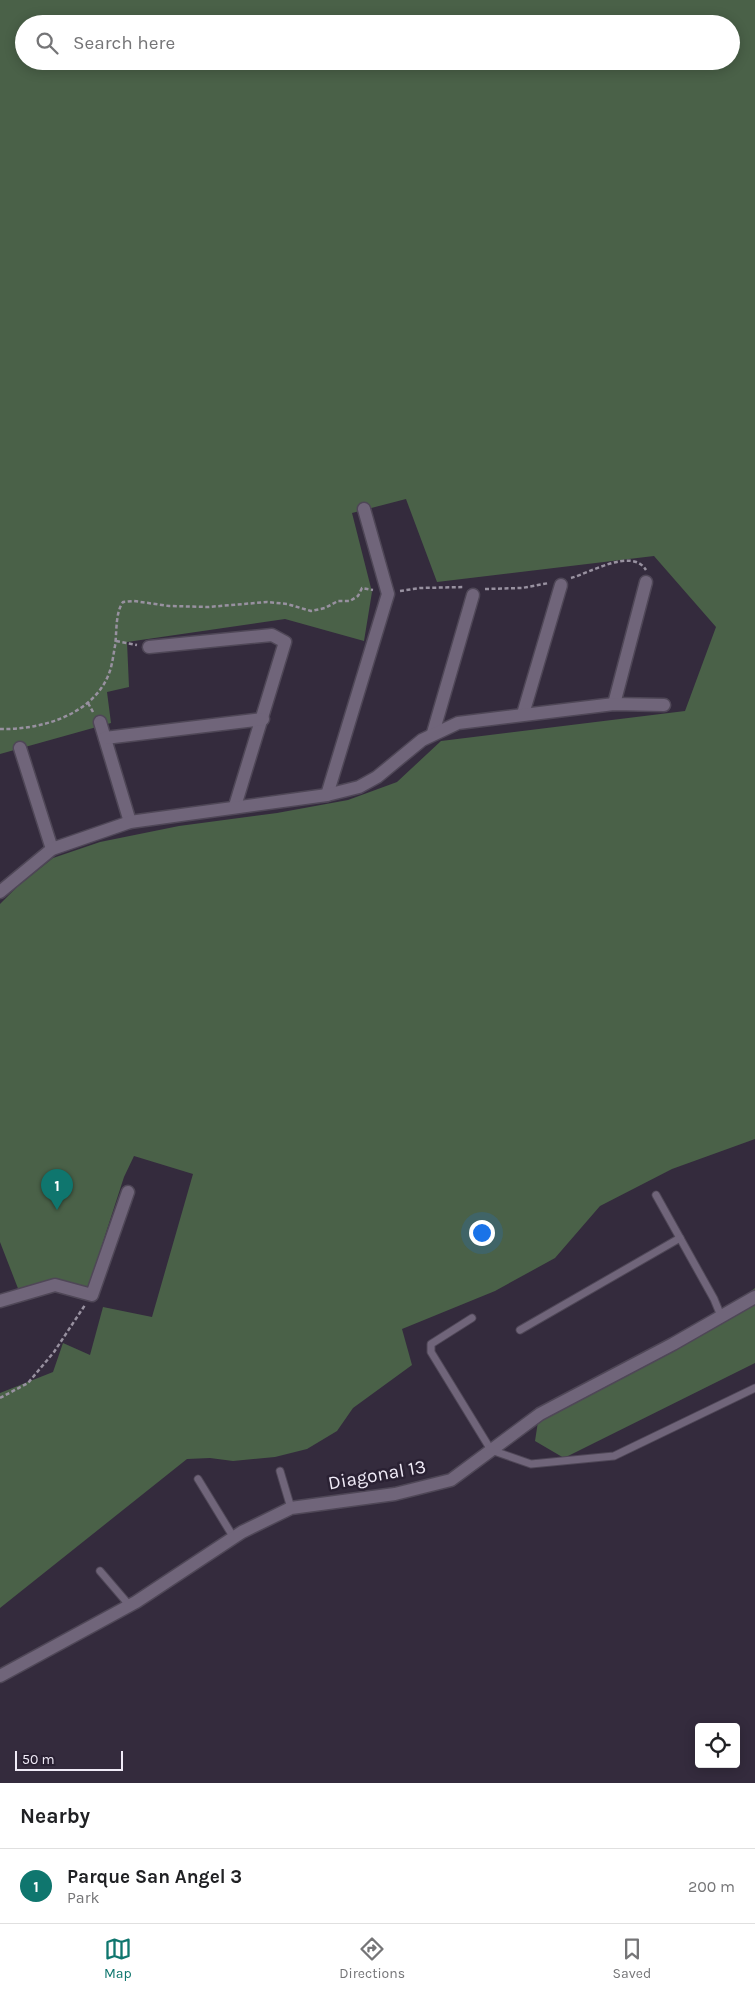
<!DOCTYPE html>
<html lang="en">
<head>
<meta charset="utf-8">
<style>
	body { margin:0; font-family:Karla,sans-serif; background:#f6f6f6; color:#202124 }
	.controls { position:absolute; right:15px; bottom:15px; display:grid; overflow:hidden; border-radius:5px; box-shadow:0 2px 12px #0003 }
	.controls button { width:45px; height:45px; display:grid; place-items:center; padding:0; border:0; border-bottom:1px solid #e0e0e0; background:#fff; color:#202124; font:25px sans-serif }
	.scale { position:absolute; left:15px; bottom:12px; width:108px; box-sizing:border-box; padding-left:5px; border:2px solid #f0ebf7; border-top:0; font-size:14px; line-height:18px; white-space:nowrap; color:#f0ebf7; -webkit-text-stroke:4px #2a2133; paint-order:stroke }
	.you { position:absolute; left:481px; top:1232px; width:18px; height:18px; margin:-12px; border:4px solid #fff; border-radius:50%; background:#1a73e8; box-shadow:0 0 0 8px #1a73e833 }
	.badge { display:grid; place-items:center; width:32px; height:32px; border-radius:50%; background:#0f766e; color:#fff; font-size:16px; font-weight:700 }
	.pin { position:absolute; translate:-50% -41px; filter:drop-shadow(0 1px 2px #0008) }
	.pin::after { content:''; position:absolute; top:26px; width:18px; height:15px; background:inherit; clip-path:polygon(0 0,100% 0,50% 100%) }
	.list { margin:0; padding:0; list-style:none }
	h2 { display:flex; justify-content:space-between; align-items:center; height:65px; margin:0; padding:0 20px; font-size:21px }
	h2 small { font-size:16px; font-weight:400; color:#757577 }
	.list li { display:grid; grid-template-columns:32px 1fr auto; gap:15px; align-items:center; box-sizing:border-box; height:75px; padding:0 20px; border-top:1px solid #e0e0e0 }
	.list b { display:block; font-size:19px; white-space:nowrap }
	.list p { margin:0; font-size:16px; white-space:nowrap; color:#757577 }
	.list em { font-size:16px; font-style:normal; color:#757577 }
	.icon { flex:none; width:28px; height:28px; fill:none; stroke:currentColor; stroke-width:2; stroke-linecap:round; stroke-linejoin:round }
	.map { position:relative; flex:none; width:755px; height:1783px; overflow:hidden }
	.search { position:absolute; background:#fff; box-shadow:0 2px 12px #0003; left:15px; right:15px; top:15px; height:55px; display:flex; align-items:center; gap:12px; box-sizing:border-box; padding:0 18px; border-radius:28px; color:#757577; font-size:19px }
	.sheet { height:140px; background:#fff }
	nav { display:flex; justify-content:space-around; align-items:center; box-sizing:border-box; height:70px; border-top:1px solid #e0e0e0; background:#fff; font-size:14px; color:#757577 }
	nav a { display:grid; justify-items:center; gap:2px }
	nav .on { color:#0f766e }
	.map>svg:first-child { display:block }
</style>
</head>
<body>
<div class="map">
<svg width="755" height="1783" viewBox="0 0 755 1783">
	<rect width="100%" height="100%" fill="#342b3d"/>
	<!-- green -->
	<g fill="#4a6148" fill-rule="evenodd">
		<path d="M0 0H755V1139L672 1169 600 1206 555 1258 495 1291 402 1329 412 1365 353 1408 337 1431 307 1449 275 1457 233 1461 210 1458 187 1459 0 1608V1393L53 1372 63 1343 90 1355 103 1307 152 1317 193 1174 134 1156 124 1177 88 1288 19 1291 0 1242V904L17 887 53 858 100 842 179 826 277 813 348 800 397 782 441 741 685 711 716 627 654 556 437 582 406 499 352 513 372 592 364 641 285 619 127 642 129 687 107 692 111 723 0 754ZM24 24H731V61H24Z"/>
		<polygon points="755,1288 755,1363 564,1458 535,1441 539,1415 627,1361 714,1319"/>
	</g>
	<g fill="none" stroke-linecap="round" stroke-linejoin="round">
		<defs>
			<g id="service">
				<polyline points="656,1195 714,1299 721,1316"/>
				<polyline points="472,1318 431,1344 431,1352 491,1450 531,1464 614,1456 755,1388"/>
				<polyline points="520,1330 680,1238"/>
				<polyline points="280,1471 291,1508"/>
				<polyline points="198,1479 234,1538"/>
				<polyline points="100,1571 130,1606"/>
			</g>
			<g id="minor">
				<polyline points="149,647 272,635 285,642 235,806"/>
				<polyline points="614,704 646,582"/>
				<polyline points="523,714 561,585"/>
				<polyline points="100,722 130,822"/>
				<polyline points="433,733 473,595"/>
				<polyline points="105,738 263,719"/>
				<polyline points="20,748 52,849"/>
				<polyline points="327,795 388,594 364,509"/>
				<polyline points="0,892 52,849 130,822 327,795 359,787 377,777 422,740 458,723 614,704 664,705"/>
				<polyline points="0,1301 55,1285 92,1295 128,1192"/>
			</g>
			<polyline id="tertiary" points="0,1676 136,1602 242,1532 291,1508 395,1494 451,1480 540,1414 673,1344 755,1297"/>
		</defs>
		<!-- service casing -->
		<use href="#service" stroke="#4f4757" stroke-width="9"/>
		<!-- minor casing -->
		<use href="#minor" stroke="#4f4757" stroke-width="15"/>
		<!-- tertiary casing -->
		<use href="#tertiary" stroke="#4f4757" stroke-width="15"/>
		<!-- path -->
		<g stroke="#9891a0" stroke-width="2.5" stroke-dasharray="4 2.5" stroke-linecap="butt">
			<path d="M571 578C590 573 632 547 646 570"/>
			<polyline points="485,589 522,588 549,583"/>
			<polyline points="400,591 420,588 464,587"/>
			<polyline points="116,641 137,645"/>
			<polyline points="88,703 93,712"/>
			<path d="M0 729C39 730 91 716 108 676 112 667 113 657 115 646 117 633 115 613 123 602L134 601 169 606 208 607 267 602 287 604 311 611 325 608 338 601H350L358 596 362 588 373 590"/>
			<polyline points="0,1398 28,1383 54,1352 85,1305"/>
		</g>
		<!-- service -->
		<use href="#service" stroke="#70657a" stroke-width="7"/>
		<!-- minor -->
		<use href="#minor" stroke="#70657a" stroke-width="12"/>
		<!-- tertiary -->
		<use href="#tertiary" stroke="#70657a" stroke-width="12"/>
	</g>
	<g text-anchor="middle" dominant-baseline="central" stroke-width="5" stroke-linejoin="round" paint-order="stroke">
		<!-- street labels -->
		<g font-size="19" fill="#f0ebf7" stroke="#2a2133">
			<text transform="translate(377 1475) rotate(-10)">Diagonal 13</text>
		</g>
	</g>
</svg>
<div class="controls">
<button><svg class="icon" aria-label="locate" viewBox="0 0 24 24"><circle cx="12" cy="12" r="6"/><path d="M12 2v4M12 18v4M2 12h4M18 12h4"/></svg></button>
</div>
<div class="scale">50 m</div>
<div class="you"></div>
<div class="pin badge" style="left:57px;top:1210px">1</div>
<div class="search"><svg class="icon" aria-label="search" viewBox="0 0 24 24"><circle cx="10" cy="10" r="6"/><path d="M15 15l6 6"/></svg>Search here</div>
</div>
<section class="sheet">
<h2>Nearby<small></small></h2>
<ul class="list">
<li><span class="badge">1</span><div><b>Parque San Angel 3</b><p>Park</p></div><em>200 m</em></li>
</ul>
</section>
<nav>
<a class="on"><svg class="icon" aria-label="map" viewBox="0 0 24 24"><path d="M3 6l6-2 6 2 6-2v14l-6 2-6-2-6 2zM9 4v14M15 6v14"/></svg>Map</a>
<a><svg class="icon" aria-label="directions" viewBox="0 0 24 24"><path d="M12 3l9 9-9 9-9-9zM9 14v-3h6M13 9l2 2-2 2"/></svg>Directions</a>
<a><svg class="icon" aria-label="saved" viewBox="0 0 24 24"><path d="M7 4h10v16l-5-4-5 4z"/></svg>Saved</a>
</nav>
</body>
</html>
